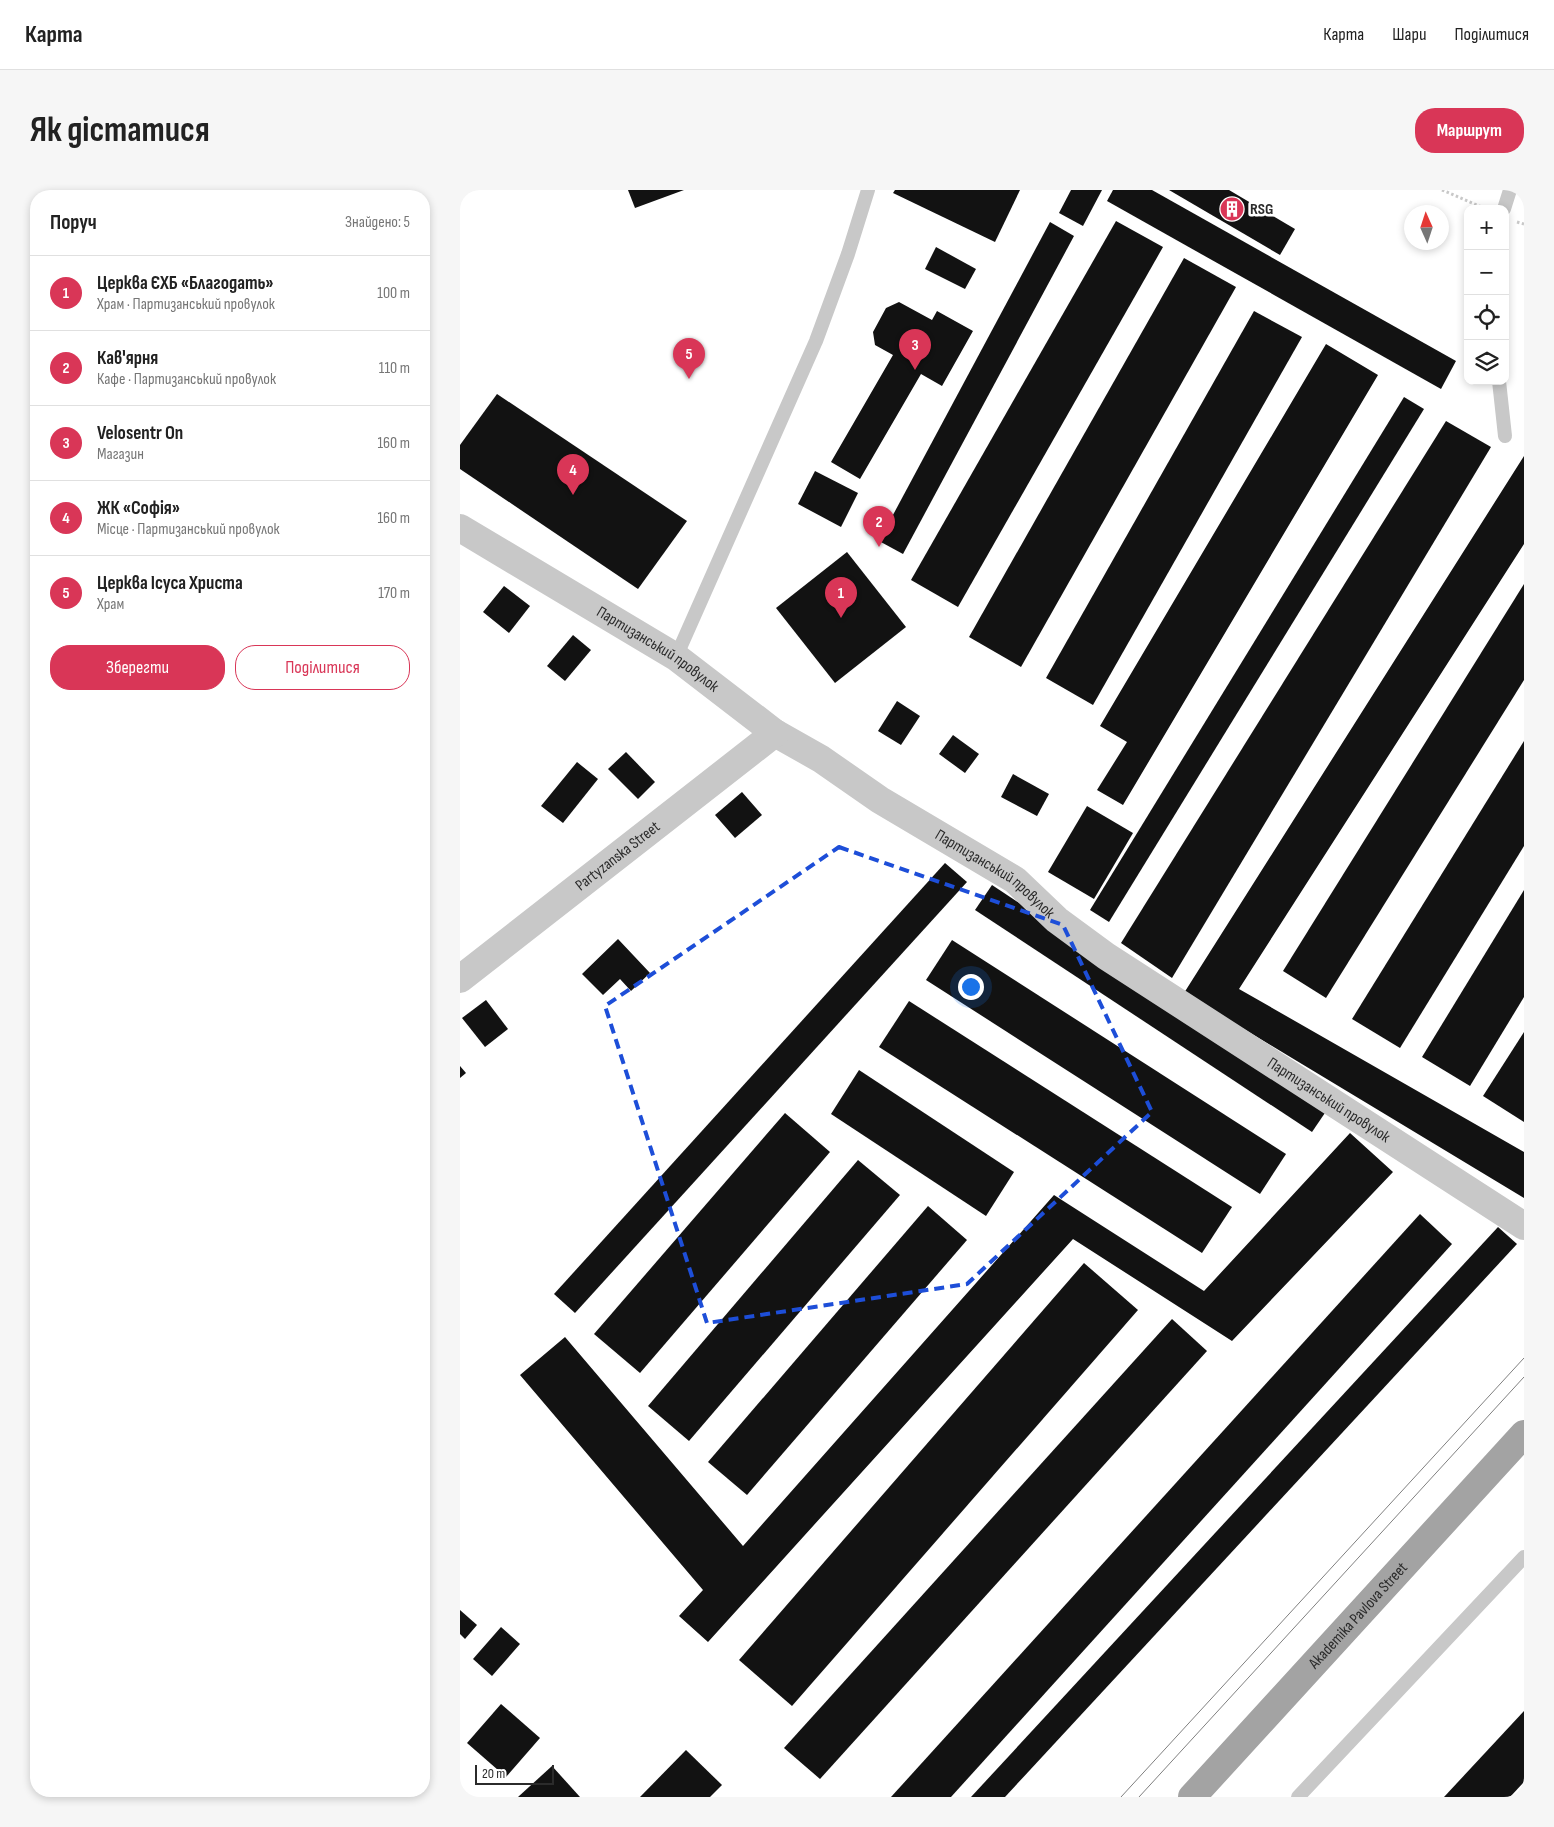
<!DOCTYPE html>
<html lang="uk">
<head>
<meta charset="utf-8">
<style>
	body { margin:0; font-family:"Sofia Sans Condensed",sans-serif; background:#f6f6f6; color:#222 }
	.controls { position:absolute; right:15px; top:15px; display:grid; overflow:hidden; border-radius:10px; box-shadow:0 2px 8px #0003 }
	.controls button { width:45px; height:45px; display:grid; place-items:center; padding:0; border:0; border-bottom:1px solid #e0e0e0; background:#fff; color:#222; font:25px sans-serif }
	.compass { position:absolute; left:944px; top:15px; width:45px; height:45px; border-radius:50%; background:#fff; box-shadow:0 2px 8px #0003; rotate:357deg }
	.scale { position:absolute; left:15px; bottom:12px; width:79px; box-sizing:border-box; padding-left:5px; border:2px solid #2b2b2b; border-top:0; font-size:14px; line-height:18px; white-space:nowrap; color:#2b2b2b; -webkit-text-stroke:4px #fff; paint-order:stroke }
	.you { position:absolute; left:510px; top:796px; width:18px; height:18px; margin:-12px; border:4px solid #fff; border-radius:50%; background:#1a73e8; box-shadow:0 0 0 8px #1a73e833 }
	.badge { display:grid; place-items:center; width:32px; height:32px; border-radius:50%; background:#d93657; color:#fff; font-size:16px; font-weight:700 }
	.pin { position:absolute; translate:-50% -41px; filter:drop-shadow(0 1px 2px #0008) }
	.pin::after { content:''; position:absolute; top:26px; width:18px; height:15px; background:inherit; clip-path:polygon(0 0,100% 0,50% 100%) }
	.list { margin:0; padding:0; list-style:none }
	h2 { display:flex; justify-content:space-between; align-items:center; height:65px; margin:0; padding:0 20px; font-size:21px }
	h2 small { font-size:16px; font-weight:400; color:#767676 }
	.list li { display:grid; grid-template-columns:32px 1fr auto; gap:15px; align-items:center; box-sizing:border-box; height:75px; padding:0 20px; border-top:1px solid #e0e0e0 }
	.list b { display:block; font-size:19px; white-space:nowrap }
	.list p { margin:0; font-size:16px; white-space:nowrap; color:#767676 }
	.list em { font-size:16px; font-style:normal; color:#767676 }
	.actions { display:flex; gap:10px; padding:15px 20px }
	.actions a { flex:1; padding:11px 0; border:1px solid #d93657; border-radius:20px; text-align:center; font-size:18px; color:#d93657 }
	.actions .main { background:#d93657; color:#fff }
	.icon { flex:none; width:28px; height:28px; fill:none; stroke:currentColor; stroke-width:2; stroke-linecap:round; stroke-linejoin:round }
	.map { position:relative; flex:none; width:1064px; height:1607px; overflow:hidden; border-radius:20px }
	header { display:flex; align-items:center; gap:30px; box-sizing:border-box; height:70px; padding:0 25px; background:#fff; border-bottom:1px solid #e0e0e0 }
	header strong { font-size:24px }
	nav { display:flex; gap:28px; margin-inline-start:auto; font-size:18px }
	.intro { display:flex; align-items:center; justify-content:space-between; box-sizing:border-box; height:120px; padding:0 30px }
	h1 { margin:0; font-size:35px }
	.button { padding:12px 22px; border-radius:20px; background:#d93657; color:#fff; font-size:18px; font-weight:700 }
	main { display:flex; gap:30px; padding:0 30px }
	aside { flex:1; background:#fff; border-radius:20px; box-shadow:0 2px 8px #0003 }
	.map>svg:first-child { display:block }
</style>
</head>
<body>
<header>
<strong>Карта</strong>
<nav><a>Карта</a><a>Шари</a><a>Поділитися</a></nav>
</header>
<div class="intro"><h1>Як дістатися</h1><a class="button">Маршрут</a></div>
<main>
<aside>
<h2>Поруч<small>Знайдено: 5</small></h2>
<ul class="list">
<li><span class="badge">1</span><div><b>Церква ЄХБ «Благодать»</b><p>Храм · Партизанський провулок</p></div><em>100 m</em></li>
<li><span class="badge">2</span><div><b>Кав'ярня</b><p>Кафе · Партизанський провулок</p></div><em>110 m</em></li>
<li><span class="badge">3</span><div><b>Velosentr On</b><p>Магазин</p></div><em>160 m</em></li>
<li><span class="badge">4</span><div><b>ЖК «Софія»</b><p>Місце · Партизанський провулок</p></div><em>160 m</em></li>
<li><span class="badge">5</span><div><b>Церква Ісуса Христа</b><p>Храм</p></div><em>170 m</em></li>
</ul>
<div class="actions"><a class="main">Зберегти</a><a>Поділитися</a></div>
</aside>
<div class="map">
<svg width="1064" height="1607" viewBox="0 0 1064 1607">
	<rect width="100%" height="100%" fill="#fff"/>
	<!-- building -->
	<g fill="#121212">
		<polygon points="168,0 224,0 175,18"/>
		<polygon points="435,0 560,0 535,52 433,3"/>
		<polygon points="611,0 642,0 623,36 599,23"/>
		<polygon points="653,0 692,0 996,171 981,199 647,11"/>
		<polygon points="709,0 769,0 835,39 820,65"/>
		<polygon points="656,31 703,57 498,417 451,390"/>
		<polygon points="590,32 614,46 443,364 419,351"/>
		<polygon points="476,57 516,79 505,99 465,79"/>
		<polygon points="724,68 776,97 561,477 509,447"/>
		<polygon points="439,112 472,130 477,121 513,141 482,196 461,184 400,289 371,272 433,165 415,155 413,142 426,118"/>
		<polygon points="794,121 842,147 633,515 586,488"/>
		<polygon points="866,154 918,185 663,615 637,600 667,552 640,536"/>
		<polygon points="37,204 227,331 178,399 0,279 0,255"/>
		<polygon points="944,207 964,219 649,732 630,720"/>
		<polygon points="986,231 1031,257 712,788 661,753"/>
		<polygon points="1064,266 1064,354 779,799 1064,962 1064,1008 724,803"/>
		<polygon points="355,281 398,303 381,337 338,314"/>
		<polygon points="387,362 446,437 375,493 316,418"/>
		<polygon points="1064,394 1064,490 866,808 823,781"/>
		<polygon points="44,396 70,416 49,443 23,422"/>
		<polygon points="113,445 131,460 105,491 87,476"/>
		<polygon points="437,511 460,526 441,555 418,541"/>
		<polygon points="493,545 519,564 505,583 479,564"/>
		<polygon points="1064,551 1064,656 940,858 892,829"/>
		<polygon points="166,562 195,592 178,609 148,579"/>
		<polygon points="117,572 138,589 103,633 81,616"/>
		<polygon points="553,584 589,604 577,626 541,607"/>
		<polygon points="282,602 302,625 275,648 255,625"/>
		<polygon points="627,616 673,643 634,709 588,682"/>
		<polygon points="485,673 507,692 115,1123 94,1104"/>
		<polygon points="532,695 869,917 852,942 515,720"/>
		<polygon points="1064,700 1064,807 1010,896 962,867"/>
		<polygon points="158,749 190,783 171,801 160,789 143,805 122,784"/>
		<polygon points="492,750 826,964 800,1004 466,790"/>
		<polygon points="26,810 48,839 25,857 2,828"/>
		<polygon points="449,811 772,1017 742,1063 419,857"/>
		<polygon points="1064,842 1064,932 1023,906"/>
		<polygon points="0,876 6,883 0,888"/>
		<polygon points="399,880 554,982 526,1026 371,924"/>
		<polygon points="325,923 370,962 180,1183 134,1144"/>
		<polygon points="890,943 933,982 772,1151 613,1049 248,1452 219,1426 243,1400 60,1185 105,1147 283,1356 594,1005 744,1101"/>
		<polygon points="398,970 440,1005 229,1251 188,1216"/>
		<polygon points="468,1016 507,1050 287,1305 248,1272"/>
		<polygon points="960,1024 992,1054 491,1607 431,1607"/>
		<polygon points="1038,1037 1057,1054 545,1607 511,1607"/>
		<polygon points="624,1073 678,1120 332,1516 279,1470"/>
		<polygon points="712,1129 747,1161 360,1589 324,1558"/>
		<polygon points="0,1420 17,1435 5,1449 0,1444"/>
		<polygon points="41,1437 60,1454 32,1486 13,1469"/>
		<polygon points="41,1514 80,1548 46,1587 7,1553"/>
		<polygon points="1064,1521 1064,1592 1050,1607 984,1607"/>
		<polygon points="226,1560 262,1595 250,1607 180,1607"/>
		<polygon points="92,1576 120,1607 58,1607"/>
	</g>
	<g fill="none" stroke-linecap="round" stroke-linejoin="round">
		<!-- path -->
		<g stroke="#c8c8c8" stroke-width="3" stroke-dasharray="2.5 2.5" stroke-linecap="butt">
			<polyline points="982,0 1024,18"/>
			<polyline points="1057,32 1064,34"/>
		</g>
		<!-- service -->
		<g stroke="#c8c8c8" stroke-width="14">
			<polyline points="1044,19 1050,0"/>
			<polyline points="1039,191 1045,246"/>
			<polyline points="216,467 356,151 388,64 408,0"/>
			<polyline points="838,1607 1064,1367"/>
		</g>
		<!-- minor -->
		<g stroke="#c8c8c8" stroke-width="28">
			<path id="s1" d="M0 338 216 467 315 543 361 569 420 610 555 690 597 730 646 766 1064 1036"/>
			<path id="s2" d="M0 789 315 543"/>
		</g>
		<!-- primary -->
		<path stroke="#a3a3a3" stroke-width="28" id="s3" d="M732 1607 1064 1244"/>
		<!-- tram -->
		<g stroke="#808080" stroke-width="1">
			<polyline points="661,1607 1064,1168"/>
			<polyline points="679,1607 1064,1187"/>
		</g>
	</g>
	<!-- marked area -->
	<path fill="none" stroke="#1d4ed8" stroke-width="4" stroke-dasharray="10 6" stroke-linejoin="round" d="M379 657 603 735 692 922 507 1094 247 1133 145 816Z"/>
	<!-- icons -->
	<defs>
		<symbol id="building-disc" viewBox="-11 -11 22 22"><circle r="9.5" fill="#d93657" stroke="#fff"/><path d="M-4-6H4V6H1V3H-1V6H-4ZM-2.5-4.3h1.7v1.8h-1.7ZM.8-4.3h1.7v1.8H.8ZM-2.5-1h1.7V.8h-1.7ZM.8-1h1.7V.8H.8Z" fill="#fff"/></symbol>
	</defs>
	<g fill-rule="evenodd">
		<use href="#building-disc" x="758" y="5" width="28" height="28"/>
	</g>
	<g text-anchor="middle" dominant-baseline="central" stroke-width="5" stroke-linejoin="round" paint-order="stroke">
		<!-- poi labels -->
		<g font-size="16" font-weight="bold" fill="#2b2b2b" stroke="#fff" text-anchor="start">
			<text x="790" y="19">RSG</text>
		</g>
		<!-- street labels -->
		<g font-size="16" fill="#2b2b2b" stroke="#fff">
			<text stroke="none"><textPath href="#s1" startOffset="232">Партизанський провулок</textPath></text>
			<text stroke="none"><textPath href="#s2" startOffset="200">Partyzanska Street</textPath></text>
			<text stroke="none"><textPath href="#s1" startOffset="638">Партизанський провулок</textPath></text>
			<text stroke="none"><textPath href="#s1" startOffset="1042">Партизанський провулок</textPath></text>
			<text stroke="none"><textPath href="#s3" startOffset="246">Akademika Pavlova Street</textPath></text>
		</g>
	</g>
</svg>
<div class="controls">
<button>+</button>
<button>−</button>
<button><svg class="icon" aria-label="locate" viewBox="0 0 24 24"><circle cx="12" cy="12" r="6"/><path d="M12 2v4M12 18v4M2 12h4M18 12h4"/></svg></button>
<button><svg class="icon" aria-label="layers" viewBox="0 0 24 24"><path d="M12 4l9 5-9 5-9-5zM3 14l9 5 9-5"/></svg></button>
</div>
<svg class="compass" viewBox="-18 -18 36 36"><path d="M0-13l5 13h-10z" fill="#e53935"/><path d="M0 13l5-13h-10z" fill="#767676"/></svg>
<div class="scale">20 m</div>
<div class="you"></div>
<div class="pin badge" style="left:381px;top:428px">1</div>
<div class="pin badge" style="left:419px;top:357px">2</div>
<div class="pin badge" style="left:455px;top:180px">3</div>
<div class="pin badge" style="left:113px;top:305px">4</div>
<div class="pin badge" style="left:229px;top:189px">5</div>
</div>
</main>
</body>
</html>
